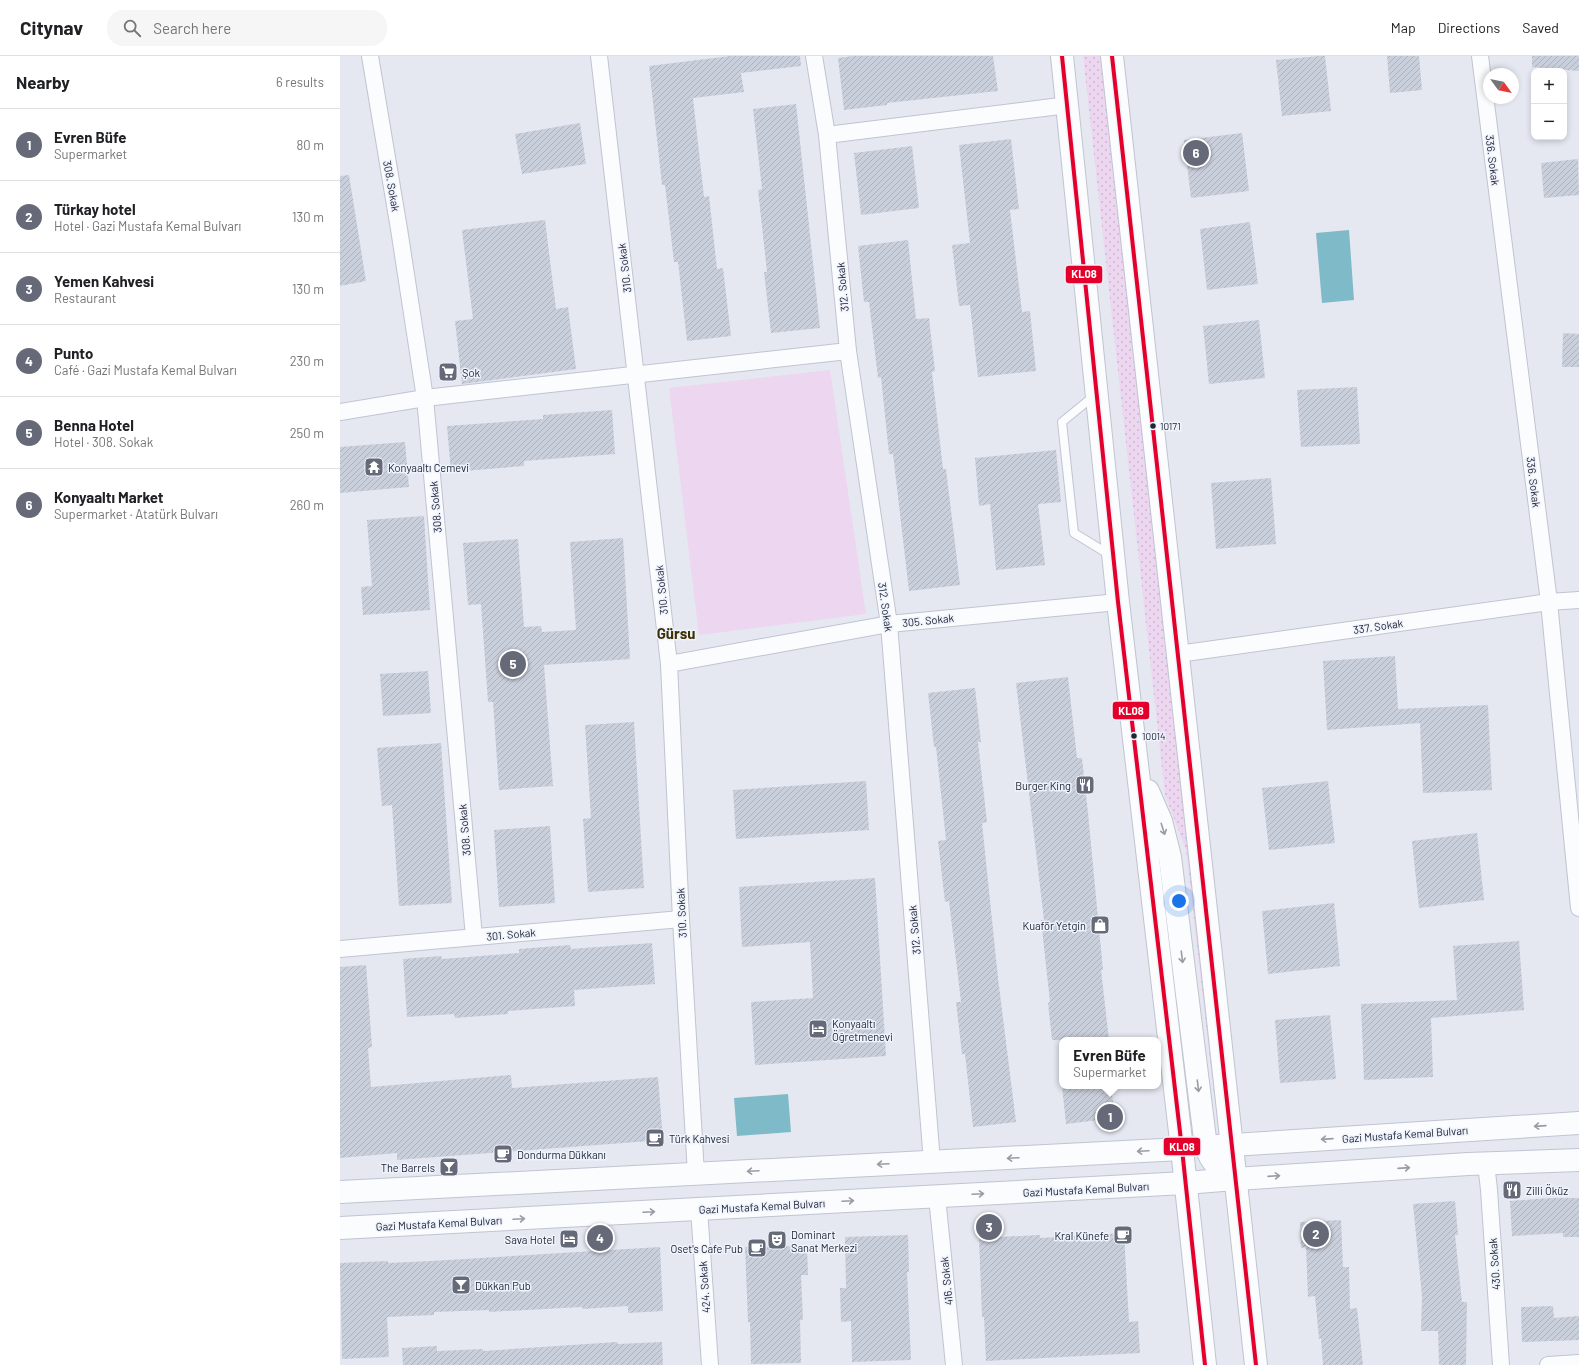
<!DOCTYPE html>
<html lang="en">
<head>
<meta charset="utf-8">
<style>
	body { margin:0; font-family:Barlow,sans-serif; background:#f6f6f6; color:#202124 }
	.controls { position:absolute; right:12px; top:12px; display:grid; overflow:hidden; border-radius:8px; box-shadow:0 2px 6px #0003 }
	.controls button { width:36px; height:36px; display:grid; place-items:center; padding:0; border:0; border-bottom:1px solid #e0e0e0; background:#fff; color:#202124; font:20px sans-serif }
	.compass { position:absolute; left:1143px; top:12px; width:36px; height:36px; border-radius:50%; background:#fff; box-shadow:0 2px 6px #0003; rotate:123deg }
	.you { position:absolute; left:839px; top:845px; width:14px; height:14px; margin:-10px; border:3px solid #fff; border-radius:50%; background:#1a73e8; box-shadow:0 0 0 6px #1a73e833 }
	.badge { display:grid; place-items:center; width:26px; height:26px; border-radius:50%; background:#666a78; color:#fff; font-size:13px; font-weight:700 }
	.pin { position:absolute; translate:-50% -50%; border:2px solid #fff; box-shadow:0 1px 4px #0006 }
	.popup { position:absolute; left:719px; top:981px; width:102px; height:52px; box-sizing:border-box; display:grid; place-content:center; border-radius:8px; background:#fff; filter:drop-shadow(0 1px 3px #0005); font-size:13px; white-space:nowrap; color:#757577 }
	.popup b { font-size:15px; color:#202124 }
	.popup::after { content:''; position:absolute; left:50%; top:100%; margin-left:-8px; border:8px solid transparent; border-top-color:#fff }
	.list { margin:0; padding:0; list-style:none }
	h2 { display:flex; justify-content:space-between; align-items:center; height:52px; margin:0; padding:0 16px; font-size:17px }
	h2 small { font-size:13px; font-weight:400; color:#757577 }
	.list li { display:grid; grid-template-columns:26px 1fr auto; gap:12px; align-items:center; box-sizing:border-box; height:72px; padding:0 16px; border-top:1px solid #e0e0e0 }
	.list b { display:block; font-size:15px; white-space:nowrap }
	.list p { margin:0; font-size:13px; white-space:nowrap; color:#757577 }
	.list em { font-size:13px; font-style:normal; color:#757577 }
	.icon { flex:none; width:22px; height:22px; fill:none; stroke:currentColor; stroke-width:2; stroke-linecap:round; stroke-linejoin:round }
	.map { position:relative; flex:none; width:1239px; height:1309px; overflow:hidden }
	header { display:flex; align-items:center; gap:24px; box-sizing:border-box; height:56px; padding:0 20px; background:#fff; border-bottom:1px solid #e0e0e0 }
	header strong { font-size:19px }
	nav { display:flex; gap:22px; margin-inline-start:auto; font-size:14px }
	.search { width:280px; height:36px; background:#f6f6f6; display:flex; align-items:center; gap:10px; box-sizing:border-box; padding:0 14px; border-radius:16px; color:#757577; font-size:15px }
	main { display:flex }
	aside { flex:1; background:#fff }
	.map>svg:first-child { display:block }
</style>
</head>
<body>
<header>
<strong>Citynav</strong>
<div class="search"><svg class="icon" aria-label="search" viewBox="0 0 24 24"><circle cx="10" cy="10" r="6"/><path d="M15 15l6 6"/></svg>Search here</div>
<nav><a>Map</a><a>Directions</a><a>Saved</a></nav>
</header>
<main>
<aside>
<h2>Nearby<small>6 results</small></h2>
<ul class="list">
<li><span class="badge">1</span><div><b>Evren Büfe</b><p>Supermarket</p></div><em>80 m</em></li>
<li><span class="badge">2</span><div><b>Türkay hotel</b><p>Hotel · Gazi Mustafa Kemal Bulvarı</p></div><em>130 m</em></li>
<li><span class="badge">3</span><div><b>Yemen Kahvesi</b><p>Restaurant</p></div><em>130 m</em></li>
<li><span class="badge">4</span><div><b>Punto</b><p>Café · Gazi Mustafa Kemal Bulvarı</p></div><em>230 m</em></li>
<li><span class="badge">5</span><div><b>Benna Hotel</b><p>Hotel · 308. Sokak</p></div><em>250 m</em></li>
<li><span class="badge">6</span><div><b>Konyaaltı Market</b><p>Supermarket · Atatürk Bulvarı</p></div><em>260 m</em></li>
</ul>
</aside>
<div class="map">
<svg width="1239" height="1309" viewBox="0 0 1239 1309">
	<defs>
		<pattern id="grass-dots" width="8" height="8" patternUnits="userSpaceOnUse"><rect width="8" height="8" fill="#edd6ef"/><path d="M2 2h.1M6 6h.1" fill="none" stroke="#cbb8ce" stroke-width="1.8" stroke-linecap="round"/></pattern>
		<pattern id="building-hatch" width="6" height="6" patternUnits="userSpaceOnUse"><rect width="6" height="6" fill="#cacfdc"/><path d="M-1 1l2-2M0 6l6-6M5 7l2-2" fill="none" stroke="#adb2bd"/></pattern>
	</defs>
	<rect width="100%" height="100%" fill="#e5e8f1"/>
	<!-- grass -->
	<polygon fill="url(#grass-dots)" points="743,0 761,0 880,1040 874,1040 846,794 825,739"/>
	<!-- park -->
	<polygon fill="#edd6ef" points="490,314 526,558 359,579 329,332"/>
	<!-- water -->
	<g fill="#7ebac8">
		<polygon points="1009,174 1014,244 982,247 976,177"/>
		<polygon points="448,1038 451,1076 397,1080 394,1042"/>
	</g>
	<!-- building -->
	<g fill="url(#building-hatch)">
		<polygon points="390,0 460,0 461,10 401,17 404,36 353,42 364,141 369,140 377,213 383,212 391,280 347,285 338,206 334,206 325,129 322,129 309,10"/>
		<polygon points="513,0 653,0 658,35 547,47 547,49 504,54 498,2"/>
		<polygon points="979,0 985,0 991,55 942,60 936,4"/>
		<polygon points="1047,0 1079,0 1082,34 1050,37"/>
		<polygon points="1192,0 1239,0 1239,15 1192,11"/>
		<polygon points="456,48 480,272 431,277 424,216 427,216 418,134 422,133 413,53"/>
		<polygon points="240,67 246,108 182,118 175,78"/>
		<polygon points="902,77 909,135 851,142 844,84"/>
		<polygon points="671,83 679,153 670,154 682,256 690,255 696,315 638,321 630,249 619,250 612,189 630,187 619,89"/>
		<polygon points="572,90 579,152 521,159 514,97"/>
		<polygon points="1238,103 1239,139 1204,142 1201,107"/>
		<polygon points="9,119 26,225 0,230 0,120"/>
		<polygon points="205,164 216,253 228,251 236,313 122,328 115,265 133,263 122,174"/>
		<polygon points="910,166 918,228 867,234 860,173"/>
		<polygon points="568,184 576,263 589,262 595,315 592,316 603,413 606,413 620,529 569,535 553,398 549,398 541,321 538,322 529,246 524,246 518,190"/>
		<polygon points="919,264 925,322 869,328 863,270"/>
		<polygon points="1223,277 1239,278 1239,311 1222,311"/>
		<polygon points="1017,331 1020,388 961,391 957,334"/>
		<polygon points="272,354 275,398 184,405 184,410 111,416 107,370 203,363 203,359"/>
		<polygon points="65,386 69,431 0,437 0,391"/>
		<polygon points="716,394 721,446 698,448 705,509 656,514 650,448 639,450 635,402"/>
		<polygon points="931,422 936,488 876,493 871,427"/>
		<polygon points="84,460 90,554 23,559 21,531 32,530 27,464"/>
		<polygon points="283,482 290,603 204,609 213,730 159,734 153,646 148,646 141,548 128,549 123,487 178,483 184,571 201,570 202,576 236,574 230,486"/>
		<polygon points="1055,600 1058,653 1148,649 1152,734 1083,737 1080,667 987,674 983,605"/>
		<polygon points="88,615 91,657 43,660 40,618"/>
		<polygon points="728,621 737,702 742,702 748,757 763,914 761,914 769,984 712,984 708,947 710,946 701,864 704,864 676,627"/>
		<polygon points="635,632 641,686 638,686 647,766 642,767 658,922 676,1066 633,1071 625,998 622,998 616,946 621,946 609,845 605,846 598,785 606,784 596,691 594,691 588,637"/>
		<polygon points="294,666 304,832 248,836 243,763 251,762 245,669"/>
		<polygon points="101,687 112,847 59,850 52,749 42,750 37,692"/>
		<polygon points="526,725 529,774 396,783 393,734"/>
		<polygon points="988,725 995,787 929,794 922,732"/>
		<polygon points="210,770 215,847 159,851 154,774"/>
		<polygon points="1137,777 1144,844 1079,852 1072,785"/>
		<polygon points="535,822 546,1000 415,1009 411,946 473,942 470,886 402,891 399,831"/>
		<polygon points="994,847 1000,910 928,918 922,855"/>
		<polygon points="1179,885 1184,954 1091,962 1093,1021 1024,1024 1021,948 1117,944 1113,890"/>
		<polygon points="312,887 315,928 234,934 235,950 168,955 168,958 115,962 114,958 67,961 63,903 101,900 102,903 179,897 179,893 230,889 231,893"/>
		<polygon points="26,909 32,991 28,992 31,1031 171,1019 172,1032 318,1021 323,1084 57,1104 57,1097 0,1102 0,911"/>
		<polygon points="990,959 996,1023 940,1027 935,964"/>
		<polygon points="722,1030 771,1030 775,1062 726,1068"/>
		<polygon points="1210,1142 1239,1142 1239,1181 1223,1181 1223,1177 1172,1180 1170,1145"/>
		<polygon points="1115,1145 1118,1179 1115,1179 1122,1246 1127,1246 1126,1309 1099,1309 1098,1275 1081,1275 1082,1240 1073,1148"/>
		<polygon points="1001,1164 1003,1211 1009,1211 1010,1253 1017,1252 1023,1309 983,1309 981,1282 979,1283 975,1240 968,1241 966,1191 961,1192 960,1166"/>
		<polygon points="784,1177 789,1266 798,1265 800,1297 646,1305 644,1261 642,1261 639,1182 700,1179 700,1182"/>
		<polygon points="568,1179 569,1216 567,1216 571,1304 512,1306 511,1265 501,1266 500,1232 506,1232 505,1181"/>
		<polygon points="467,1190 468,1219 461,1219 463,1264 460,1264 461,1307 411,1308 410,1266 408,1266 405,1191"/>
		<polygon points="320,1191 323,1255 288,1257 288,1250 243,1253 242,1251 149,1256 149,1254 94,1256 94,1259 47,1261 49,1301 2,1303 0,1207 48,1205 48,1207 91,1205"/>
		<polygon points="1213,1250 1214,1262 1239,1260 1239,1284 1182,1286 1181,1251"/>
		<polygon points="277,1286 278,1288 322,1286 323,1309 63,1309 62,1292 97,1290 97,1295 143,1293 143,1295"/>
	</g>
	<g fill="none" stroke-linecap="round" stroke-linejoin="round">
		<defs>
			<polyline id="lane" points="755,339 722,366 734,477 770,499"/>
			<g id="street">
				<polyline points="30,0 59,173 85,342 134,881"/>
				<polyline points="259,0 329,608 341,863 356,1118"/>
				<polyline points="474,0 487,79 508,295 549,568 592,1106"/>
				<polyline points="1140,0 1209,546 1239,852"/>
				<polyline points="487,79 728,49"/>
				<polyline points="0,356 85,342 508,295"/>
				<polyline points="838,598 1209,546 1239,544"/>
				<polyline points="329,608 549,568 778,546"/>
				<polyline points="0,893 341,863"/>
				<polyline points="1146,1107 1149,1134 1161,1309"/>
				<polyline points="597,1141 614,1309"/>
				<polyline points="359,1153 370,1309"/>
				<polyline points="1208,1309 1239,1307"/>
			</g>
			<g id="secondary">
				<polyline points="0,1136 842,1093"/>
				<polyline points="0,1172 845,1127"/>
			</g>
			<g id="primary">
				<polyline points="722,0 778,546 842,1093 865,1309"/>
				<polyline points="772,0 916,1309"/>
				<path d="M808 735 821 765 830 801 866 1091C872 1109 880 1113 895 1123"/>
				<polyline points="877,1090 1239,1067"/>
				<polyline points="845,1127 895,1123 1128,1108 1239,1104"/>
			</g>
		</defs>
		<!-- lane casing -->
		<use href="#lane" stroke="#c0c4d2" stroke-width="10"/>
		<!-- street casing -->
		<use href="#street" stroke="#c0c4d2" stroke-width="18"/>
		<!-- secondary casing -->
		<use href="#secondary" stroke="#c0c4d2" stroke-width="24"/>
		<!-- primary casing -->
		<use href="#primary" stroke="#c0c4d2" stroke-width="24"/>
		<!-- lane -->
		<use href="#lane" stroke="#fbfcfd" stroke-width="8"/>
		<!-- street -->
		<use href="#street" stroke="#fbfcfd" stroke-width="16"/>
		<!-- secondary -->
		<use href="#secondary" stroke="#fbfcfd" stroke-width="22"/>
		<!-- primary -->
		<use href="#primary" stroke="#fbfcfd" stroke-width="22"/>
		<defs>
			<g id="bus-1">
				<polyline points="722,0 778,546 842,1093 865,1309"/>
				<polyline points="772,0 916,1309"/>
			</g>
		</defs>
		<!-- bus-1 casing -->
		<use href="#bus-1" stroke="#eff3fc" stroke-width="7"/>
		<!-- bus-1 -->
		<use href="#bus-1" stroke="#e4002b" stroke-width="4"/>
	</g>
	<!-- one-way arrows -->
	<defs><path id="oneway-shaft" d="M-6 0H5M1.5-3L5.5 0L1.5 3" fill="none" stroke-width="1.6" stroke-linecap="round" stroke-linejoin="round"/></defs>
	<g stroke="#999ca4">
		<use href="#oneway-shaft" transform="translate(823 773) rotate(72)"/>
		<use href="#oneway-shaft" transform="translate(842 901) rotate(83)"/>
		<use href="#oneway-shaft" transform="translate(858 1030) rotate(83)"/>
		<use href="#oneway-shaft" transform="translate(1200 1070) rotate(176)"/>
		<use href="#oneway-shaft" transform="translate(987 1083) rotate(176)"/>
		<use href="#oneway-shaft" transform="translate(803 1095) rotate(177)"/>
		<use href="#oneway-shaft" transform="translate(673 1102) rotate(177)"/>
		<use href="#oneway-shaft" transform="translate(543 1108) rotate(177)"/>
		<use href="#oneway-shaft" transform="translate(1064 1112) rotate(-4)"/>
		<use href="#oneway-shaft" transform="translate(413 1115) rotate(177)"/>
		<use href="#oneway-shaft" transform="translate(934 1120) rotate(-4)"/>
		<use href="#oneway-shaft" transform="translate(638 1138) rotate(-3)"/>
		<use href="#oneway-shaft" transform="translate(508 1145) rotate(-3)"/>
		<use href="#oneway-shaft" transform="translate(309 1156) rotate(-3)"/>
		<use href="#oneway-shaft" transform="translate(179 1163) rotate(-3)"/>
	</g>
	<!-- icons -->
	<defs>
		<symbol id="supermarket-square" viewBox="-11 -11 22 22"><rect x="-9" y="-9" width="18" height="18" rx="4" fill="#666a78" stroke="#eff3fc"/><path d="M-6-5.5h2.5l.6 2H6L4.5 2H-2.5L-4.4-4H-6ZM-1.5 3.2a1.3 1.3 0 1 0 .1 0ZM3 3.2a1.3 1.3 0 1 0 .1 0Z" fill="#fff"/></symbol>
		<symbol id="temple-square" viewBox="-11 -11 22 22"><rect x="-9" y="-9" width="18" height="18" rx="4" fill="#666a78" stroke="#eff3fc"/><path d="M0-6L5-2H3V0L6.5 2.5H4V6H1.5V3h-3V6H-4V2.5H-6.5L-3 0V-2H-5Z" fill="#fff"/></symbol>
		<symbol id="restaurant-square" viewBox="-11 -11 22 22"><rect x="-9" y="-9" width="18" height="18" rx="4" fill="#666a78" stroke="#eff3fc"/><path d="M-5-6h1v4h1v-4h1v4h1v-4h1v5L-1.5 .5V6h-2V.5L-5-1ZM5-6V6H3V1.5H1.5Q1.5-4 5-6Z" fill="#fff"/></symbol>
		<symbol id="shop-square" viewBox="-11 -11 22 22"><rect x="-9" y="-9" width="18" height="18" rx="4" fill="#666a78" stroke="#eff3fc"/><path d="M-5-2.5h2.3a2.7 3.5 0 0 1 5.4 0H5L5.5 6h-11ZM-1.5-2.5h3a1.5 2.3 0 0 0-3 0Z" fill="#fff"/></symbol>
		<symbol id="hotel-square" viewBox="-11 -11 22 22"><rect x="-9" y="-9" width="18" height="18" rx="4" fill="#666a78" stroke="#eff3fc"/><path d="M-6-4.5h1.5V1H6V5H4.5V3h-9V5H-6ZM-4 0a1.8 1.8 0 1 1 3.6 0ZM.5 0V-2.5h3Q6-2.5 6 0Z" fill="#fff"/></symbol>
		<symbol id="cafe-square" viewBox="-11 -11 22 22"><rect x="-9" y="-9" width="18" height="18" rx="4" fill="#666a78" stroke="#eff3fc"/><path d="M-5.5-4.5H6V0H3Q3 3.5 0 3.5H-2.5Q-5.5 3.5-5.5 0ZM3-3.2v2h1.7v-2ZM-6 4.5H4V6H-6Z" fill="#fff"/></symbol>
		<symbol id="bar-square" viewBox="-11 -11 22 22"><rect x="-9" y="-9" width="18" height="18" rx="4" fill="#666a78" stroke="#eff3fc"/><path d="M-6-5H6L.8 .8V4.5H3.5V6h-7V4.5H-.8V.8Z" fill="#fff"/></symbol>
		<symbol id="theatre-square" viewBox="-11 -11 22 22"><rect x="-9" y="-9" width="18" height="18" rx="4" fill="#666a78" stroke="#eff3fc"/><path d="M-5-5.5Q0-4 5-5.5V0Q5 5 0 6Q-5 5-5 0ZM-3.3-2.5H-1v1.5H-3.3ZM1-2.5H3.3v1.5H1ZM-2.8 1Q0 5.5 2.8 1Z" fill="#fff"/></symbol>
	</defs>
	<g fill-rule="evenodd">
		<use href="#supermarket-square" x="97" y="305" width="22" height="22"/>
		<use href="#temple-square" x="23" y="400" width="22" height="22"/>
		<use href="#restaurant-square" x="734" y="718" width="22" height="22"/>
		<use href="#shop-square" x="749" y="858" width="22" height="22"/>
		<use href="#hotel-square" x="467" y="962" width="22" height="22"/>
		<use href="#cafe-square" x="304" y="1071" width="22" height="22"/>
		<use href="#cafe-square" x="152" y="1087" width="22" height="22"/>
		<use href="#bar-square" x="98" y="1100" width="22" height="22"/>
		<use href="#restaurant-square" x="1161" y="1123" width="22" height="22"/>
		<use href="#cafe-square" x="772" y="1168" width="22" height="22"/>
		<use href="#hotel-square" x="218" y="1172" width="22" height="22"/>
		<use href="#theatre-square" x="426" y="1173" width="22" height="22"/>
		<use href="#cafe-square" x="406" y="1181" width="22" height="22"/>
		<use href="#bar-square" x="110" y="1218" width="22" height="22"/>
	</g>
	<!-- markers -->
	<g fill="#212637" stroke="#eff3fc" stroke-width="1.5">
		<circle cx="813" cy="370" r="3.5"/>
		<circle cx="794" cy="680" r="3.5"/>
	</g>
	<g text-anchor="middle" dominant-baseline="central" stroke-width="3" stroke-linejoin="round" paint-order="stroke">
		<!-- bus labels -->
		<g font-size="10" fill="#212637" stroke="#eff3fc" text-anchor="start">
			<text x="820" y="370">10171</text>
			<text x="802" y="680">10014</text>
		</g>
		<!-- street labels -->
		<g font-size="11" fill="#212637" stroke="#eff3fc">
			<text transform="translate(1153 104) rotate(83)">336. Sokak</text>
			<text transform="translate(52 130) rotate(80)">308. Sokak</text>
			<text transform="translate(284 212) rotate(-97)">310. Sokak</text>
			<text transform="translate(502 231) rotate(-95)">312. Sokak</text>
			<text transform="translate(1194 426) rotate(83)">336. Sokak</text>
			<text transform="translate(95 451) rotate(-95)">308. Sokak</text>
			<text transform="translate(321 534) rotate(-96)">310. Sokak</text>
			<text transform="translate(546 551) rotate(82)">312. Sokak</text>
			<text transform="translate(588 564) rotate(-6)">305. Sokak</text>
			<text transform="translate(1038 570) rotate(-8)">337. Sokak</text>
			<text transform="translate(124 774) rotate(-95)">308. Sokak</text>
			<text transform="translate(341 857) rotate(-93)">310. Sokak</text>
			<text transform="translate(574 874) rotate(-95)">312. Sokak</text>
			<text transform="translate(171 878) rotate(-5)">301. Sokak</text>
			<text transform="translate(1065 1078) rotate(-4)">Gazi Mustafa Kemal Bulvarı</text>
			<text transform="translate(746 1133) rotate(-3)">Gazi Mustafa Kemal Bulvarı</text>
			<text transform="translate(422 1150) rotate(-3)">Gazi Mustafa Kemal Bulvarı</text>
			<text transform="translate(99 1167) rotate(-3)">Gazi Mustafa Kemal Bulvarı</text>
			<text transform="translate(1154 1208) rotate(-94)">430. Sokak</text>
			<text transform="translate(606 1225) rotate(-96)">416. Sokak</text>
			<text transform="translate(364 1231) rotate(-94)">424. Sokak</text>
		</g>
		<!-- poi labels -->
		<g font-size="11" fill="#212637" stroke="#eff3fc" text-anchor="start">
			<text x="122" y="316">Şok</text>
			<text x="48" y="411">Konyaaltı Cemevi</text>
			<text x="731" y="729" text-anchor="end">Burger King</text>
			<text x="746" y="869" text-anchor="end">Kuaför Yetgin</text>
			<text x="492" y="967">Konyaaltı<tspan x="492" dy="13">Öğretmenevi</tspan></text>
			<text x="329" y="1082">Türk Kahvesi</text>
			<text x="177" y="1098">Dondurma Dükkanı</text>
			<text x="95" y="1111" text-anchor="end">The Barrels</text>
			<text x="1186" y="1134">Zilli Öküz</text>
			<text x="451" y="1178">Dominart<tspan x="451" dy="13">Sanat Merkezi</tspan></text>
			<text x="769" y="1179" text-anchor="end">Kral Künefe</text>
			<text x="215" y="1183" text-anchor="end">Sava Hotel</text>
			<text x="403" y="1192" text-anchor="end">Oset's Cafe Pub</text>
			<text x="135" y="1229">Dükkan Pub</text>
		</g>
		<!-- district labels -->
		<g font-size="15" font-weight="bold" fill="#3d3005" stroke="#eff3fc">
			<text x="336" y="577">Gürsu</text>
		</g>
	</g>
	<g stroke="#eff3fc" stroke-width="1.5">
		<rect x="725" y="209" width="38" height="19" rx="4" fill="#e4002b"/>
		<rect x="772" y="645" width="38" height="19" rx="4" fill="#e4002b"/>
		<rect x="823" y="1081" width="38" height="19" rx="4" fill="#e4002b"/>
	</g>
	<g font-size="11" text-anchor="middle" font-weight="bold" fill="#fff">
		<text x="744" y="222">KL08</text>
		<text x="791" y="659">KL08</text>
		<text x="842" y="1095">KL08</text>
	</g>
</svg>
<div class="controls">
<button>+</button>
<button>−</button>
</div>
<svg class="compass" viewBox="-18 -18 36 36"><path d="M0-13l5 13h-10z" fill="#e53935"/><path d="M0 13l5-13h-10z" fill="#757577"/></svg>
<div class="you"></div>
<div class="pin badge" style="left:770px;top:1061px">1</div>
<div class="popup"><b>Evren Büfe</b>Supermarket</div>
<div class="pin badge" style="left:976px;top:1178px">2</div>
<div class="pin badge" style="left:649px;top:1171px">3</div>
<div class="pin badge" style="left:260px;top:1182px">4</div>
<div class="pin badge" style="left:173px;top:608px">5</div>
<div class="pin badge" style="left:856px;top:97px">6</div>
</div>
</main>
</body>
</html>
